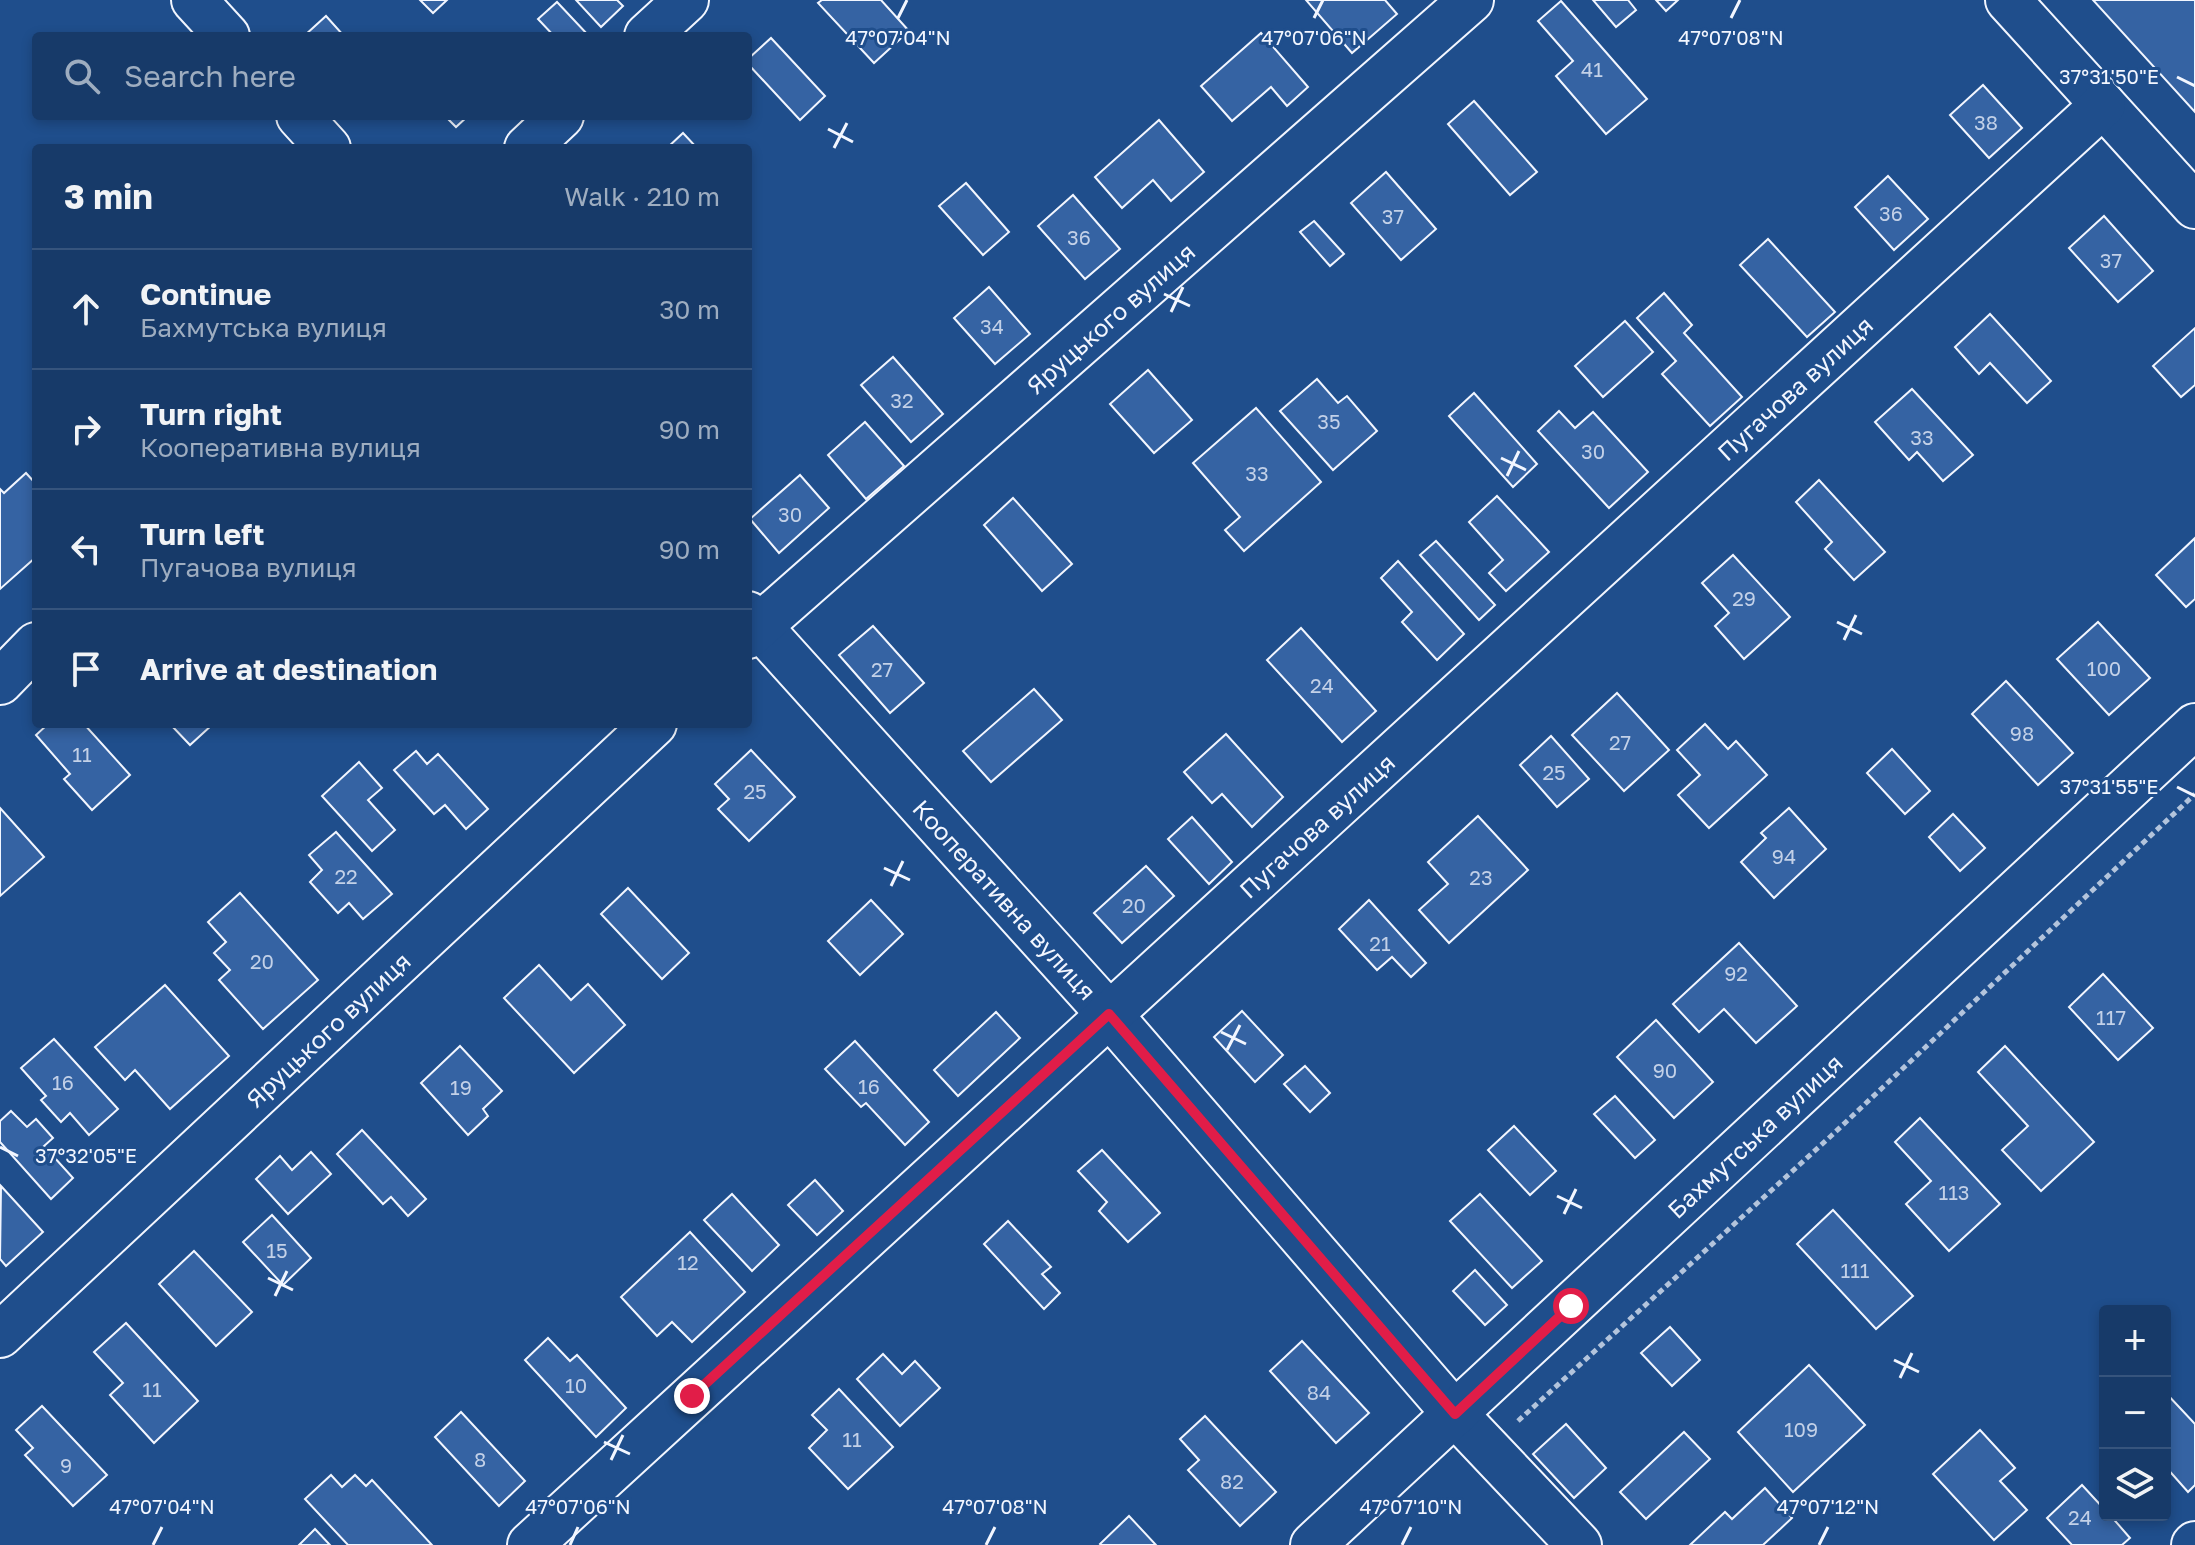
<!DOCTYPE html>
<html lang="en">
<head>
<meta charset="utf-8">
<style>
	body { margin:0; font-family:"Golos Text",sans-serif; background:#244571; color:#f1f3f6 }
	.controls { position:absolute; right:24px; bottom:24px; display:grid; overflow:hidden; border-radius:8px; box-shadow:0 4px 12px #0003 }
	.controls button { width:72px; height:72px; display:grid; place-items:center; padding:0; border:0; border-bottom:2px solid #36547d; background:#173a69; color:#f1f3f6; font:40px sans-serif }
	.stop { position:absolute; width:24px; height:24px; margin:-18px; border:6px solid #e11d48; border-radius:50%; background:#fff }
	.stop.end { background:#e11d48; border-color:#fff; box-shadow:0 2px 8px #0008 }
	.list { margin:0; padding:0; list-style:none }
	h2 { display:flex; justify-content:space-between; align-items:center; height:104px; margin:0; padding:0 32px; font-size:34px }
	h2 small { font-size:26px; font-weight:400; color:#9eadc0 }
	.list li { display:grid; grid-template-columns:52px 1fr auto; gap:24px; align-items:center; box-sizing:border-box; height:120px; padding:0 32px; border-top:2px solid #36547d }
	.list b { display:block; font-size:30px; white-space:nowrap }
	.list p { margin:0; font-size:26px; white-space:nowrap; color:#9eadc0 }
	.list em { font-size:26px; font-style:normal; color:#9eadc0 }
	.icon { flex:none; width:44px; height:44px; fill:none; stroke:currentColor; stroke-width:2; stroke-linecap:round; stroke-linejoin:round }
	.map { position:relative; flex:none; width:2195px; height:1545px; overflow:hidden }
	.search { position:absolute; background:#173a69; box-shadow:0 4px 12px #0003; left:32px; top:32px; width:720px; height:88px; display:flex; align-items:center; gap:20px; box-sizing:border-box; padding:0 28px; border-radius:8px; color:#9eadc0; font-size:30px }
	.panel { position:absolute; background:#173a69; box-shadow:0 4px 12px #0003; left:32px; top:144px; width:720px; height:584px; border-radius:8px }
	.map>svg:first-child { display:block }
</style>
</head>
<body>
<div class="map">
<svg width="2195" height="1545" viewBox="0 0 2195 1545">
	<rect width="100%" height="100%" fill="#1f4e8c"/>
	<!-- building -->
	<g fill="#3563a3" stroke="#f2f6ff" stroke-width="2">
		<polygon points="420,0 447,0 433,13"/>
		<polygon points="576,0 617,0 623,6 601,27"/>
		<polygon points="822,0 881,0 909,31 874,63 818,3"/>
		<polygon points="1306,0 1385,0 1397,14 1352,53"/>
		<polygon points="1593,0 1628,0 1636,10 1616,27"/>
		<polygon points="1656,0 1678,0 1666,11"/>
		<polygon points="2093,0 2195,0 2195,112"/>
		<polygon points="1561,1 1647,99 1606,134 1556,76 1573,61 1538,21"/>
		<polygon points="557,2 589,36 554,36 538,19"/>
		<polygon points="326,16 344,36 304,36"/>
		<polygon points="1261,33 1308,87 1287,106 1271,87 1232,121 1201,86"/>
		<polygon points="771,38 825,96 800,120 748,64 748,59"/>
		<polygon points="1983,85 2022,128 1989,158 1950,115"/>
		<polygon points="1474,101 1537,172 1510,195 1448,124"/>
		<polygon points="445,116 468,116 456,127"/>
		<polygon points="1159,120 1204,172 1171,201 1153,180 1122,208 1095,177"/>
		<polygon points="683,133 697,148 667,148"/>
		<polygon points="1386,172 1436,229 1401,260 1351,203"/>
		<polygon points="1888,176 1928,219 1894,250 1855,207"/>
		<polygon points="966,183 1009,232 983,255 939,206"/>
		<polygon points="1073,195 1120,249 1085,279 1038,226"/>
		<polygon points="2104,216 2153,271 2118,302 2069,248"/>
		<polygon points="1314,221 1344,254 1330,266 1300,232"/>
		<polygon points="1768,239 1835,312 1807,337 1740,265"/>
		<polygon points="989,287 1030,334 995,364 954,318"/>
		<polygon points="1664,293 1692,325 1684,333 1742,397 1710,426 1662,374 1676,361 1637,318"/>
		<polygon points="1990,314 2051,381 2027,403 1990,363 1979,374 1955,347"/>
		<polygon points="1625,321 1653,352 1603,397 1575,366"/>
		<polygon points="2195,328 2195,385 2181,397 2153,366"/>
		<polygon points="893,357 943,414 911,442 861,385"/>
		<polygon points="1148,370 1192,420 1154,453 1110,404"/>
		<polygon points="1317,379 1338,403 1347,396 1377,431 1333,470 1280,411"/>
		<polygon points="1912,389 1973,455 1943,481 1917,452 1909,460 1875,422"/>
		<polygon points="1474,393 1537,464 1513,487 1449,416"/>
		<polygon points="1256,408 1321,482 1244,551 1225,530 1240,517 1193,463"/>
		<polygon points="1559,411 1575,428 1593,412 1648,472 1609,508 1538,431"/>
		<polygon points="865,422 904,466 866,499 828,455"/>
		<polygon points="26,473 36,484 36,557 0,589 0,489 4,493"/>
		<polygon points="800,475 829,508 779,553 750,519"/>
		<polygon points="1819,480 1885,552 1854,580 1825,549 1832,542 1796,502"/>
		<polygon points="1497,496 1549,552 1506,591 1489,573 1503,560 1469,522"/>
		<polygon points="1013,498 1072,564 1042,591 984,525"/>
		<polygon points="2195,538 2195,599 2186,607 2156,575"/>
		<polygon points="1436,541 1495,605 1479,620 1420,555"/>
		<polygon points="1733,555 1790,617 1744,659 1715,626 1729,613 1702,583"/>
		<polygon points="1398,561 1464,634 1437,660 1402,622 1412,612 1381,578"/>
		<polygon points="2098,622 2150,678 2109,715 2057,659"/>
		<polygon points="873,626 924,683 890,713 839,655"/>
		<polygon points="1301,628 1376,711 1342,742 1267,660"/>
		<polygon points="2006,681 2073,753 2038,785 1972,714"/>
		<polygon points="1034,689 1062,720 991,782 963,751"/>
		<polygon points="1617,693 1669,750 1624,791 1572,735"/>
		<polygon points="48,724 84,724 130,775 92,810 64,779 70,774 36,735"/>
		<polygon points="170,724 213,724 190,745"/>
		<polygon points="1705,724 1728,749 1736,741 1767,775 1709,828 1678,795 1700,775 1677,750"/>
		<polygon points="1226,734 1283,797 1252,827 1222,794 1212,803 1184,772"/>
		<polygon points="1551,736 1589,779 1557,807 1520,765"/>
		<polygon points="1892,749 1930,791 1905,814 1867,773"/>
		<polygon points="751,750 795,797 749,841 718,809 729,799 715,784"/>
		<polygon points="416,751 427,764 438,754 488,809 466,829 445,805 434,814 394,770"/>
		<polygon points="359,762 382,788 368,800 395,830 372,851 322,796"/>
		<polygon points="0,808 44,857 0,896"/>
		<polygon points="1789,808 1826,849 1774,898 1741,862 1766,838 1761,833"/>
		<polygon points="1953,814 1985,848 1960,871 1929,837"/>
		<polygon points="1478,816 1528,870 1449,943 1419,910 1448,884 1428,862"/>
		<polygon points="1192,817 1232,862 1209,884 1168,839"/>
		<polygon points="336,832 392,894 363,919 349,903 338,913 310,882 322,870 309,855"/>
		<polygon points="1146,866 1174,896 1122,943 1094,913"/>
		<polygon points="628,888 689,953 662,979 601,914"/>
		<polygon points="240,893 318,980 263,1029 219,980 230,970 214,953 226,942 208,922"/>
		<polygon points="871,900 903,934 860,975 828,941"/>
		<polygon points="1369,900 1426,963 1411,977 1392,957 1377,970 1339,929"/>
		<polygon points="1739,943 1797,1006 1756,1043 1724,1009 1699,1032 1673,1004"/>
		<polygon points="539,965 571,1000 588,984 625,1025 574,1073 504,998"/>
		<polygon points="2103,974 2153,1028 2118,1060 2069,1007"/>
		<polygon points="165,985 229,1056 170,1109 135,1070 125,1080 95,1047"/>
		<polygon points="1242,1011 1283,1055 1255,1082 1214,1037"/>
		<polygon points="996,1012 1020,1038 958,1096 934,1070"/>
		<polygon points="1656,1020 1713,1082 1674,1118 1617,1057"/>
		<polygon points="54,1039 118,1109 89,1135 70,1113 61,1122 41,1100 46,1096 21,1068"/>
		<polygon points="855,1041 929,1122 905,1145 866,1103 861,1107 825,1069"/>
		<polygon points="460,1046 502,1091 483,1109 488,1116 468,1135 421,1083"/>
		<polygon points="2005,1046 2094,1142 2041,1191 2002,1150 2028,1126 1978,1072"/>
		<polygon points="1305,1066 1330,1093 1310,1112 1284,1084"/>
		<polygon points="1615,1096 1655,1140 1635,1158 1594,1114"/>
		<polygon points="11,1111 27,1127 36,1119 53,1138 44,1146 73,1178 51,1199 0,1142 0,1121"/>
		<polygon points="1920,1118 2000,1204 1949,1251 1906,1204 1931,1181 1895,1142"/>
		<polygon points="1514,1126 1556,1171 1530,1195 1488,1150"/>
		<polygon points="362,1130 426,1199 408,1216 391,1197 383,1204 337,1154"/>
		<polygon points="1102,1150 1160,1213 1128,1242 1099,1211 1107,1202 1078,1171"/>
		<polygon points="311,1152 331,1174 288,1214 256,1179 280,1156 292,1170"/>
		<polygon points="815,1180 843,1211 817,1235 788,1205"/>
		<polygon points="1,1186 43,1232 6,1266 0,1259"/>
		<polygon points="732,1194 779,1245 752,1271 704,1220"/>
		<polygon points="1480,1194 1542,1261 1512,1288 1450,1221"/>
		<polygon points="1833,1210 1913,1296 1876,1329 1797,1244"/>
		<polygon points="272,1215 311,1258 283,1285 243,1242"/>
		<polygon points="1008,1221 1051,1267 1042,1274 1060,1293 1044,1309 984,1244"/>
		<polygon points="690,1232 745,1292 692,1342 672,1322 657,1336 621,1297"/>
		<polygon points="194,1251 252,1312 216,1346 159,1284"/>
		<polygon points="1475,1270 1507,1305 1485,1325 1453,1291"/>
		<polygon points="126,1323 198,1401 154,1443 110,1395 123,1383 94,1352"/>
		<polygon points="1670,1327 1700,1360 1672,1386 1641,1353"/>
		<polygon points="548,1338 570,1361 577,1355 626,1408 596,1437 525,1360"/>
		<polygon points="1302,1341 1369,1413 1336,1443 1270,1371"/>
		<polygon points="883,1354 902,1374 915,1361 940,1388 900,1426 857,1379"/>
		<polygon points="1809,1365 1865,1425 1793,1492 1738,1432"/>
		<polygon points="839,1389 893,1447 848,1489 809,1448 827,1430 812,1415"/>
		<polygon points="2165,1392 2195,1424 2195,1485 2188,1492 2165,1466 2165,1430 2169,1427 2165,1423"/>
		<polygon points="42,1406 107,1475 73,1506 25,1455 33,1448 16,1430"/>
		<polygon points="461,1412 525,1481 499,1506 435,1437"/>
		<polygon points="1205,1416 1276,1492 1240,1526 1188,1470 1199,1460 1180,1439"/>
		<polygon points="1566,1424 1606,1468 1574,1498 1533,1454"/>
		<polygon points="1980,1430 2015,1468 2000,1481 2027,1510 1994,1540 1933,1474"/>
		<polygon points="1684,1432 1710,1459 1646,1519 1620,1492"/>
		<polygon points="331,1475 342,1487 355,1475 366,1486 372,1480 432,1545 348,1545 305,1499"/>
		<polygon points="2082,1485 2105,1510 2105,1515 2110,1515 2130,1538 2122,1545 2072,1545 2047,1518"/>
		<polygon points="1765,1488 1792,1518 1763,1545 1690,1545 1725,1512 1732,1519"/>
		<polygon points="1129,1516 1156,1545 1101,1545 1100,1544"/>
		<polygon points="315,1529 330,1545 299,1545"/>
	</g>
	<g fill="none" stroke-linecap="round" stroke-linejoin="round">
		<defs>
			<g id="minor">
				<polyline points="194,0 227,36"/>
				<polyline points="2008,0 2195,206"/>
				<polyline points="647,36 686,0"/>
				<polyline points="299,116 328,148"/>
				<polyline points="527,148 561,116"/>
				<path id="s1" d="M748 614 1109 1014 1455 1414 1579 1545"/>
				<path id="s2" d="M748 636 1471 0"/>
				<polyline points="0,682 36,645"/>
				<path id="s3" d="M0 1335 654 724"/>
				<path id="s4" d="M530 1545 2103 105"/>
				<path id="s5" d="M1313 1545 2195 726"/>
				<polyline points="2194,1545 2195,1544"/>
			</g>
		</defs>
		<!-- minor casing -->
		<use href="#minor" stroke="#f2f6ff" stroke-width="48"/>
		<!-- path -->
		<polyline stroke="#b3c4dc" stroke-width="5" stroke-dasharray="6 4" stroke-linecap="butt" points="1518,1421 1831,1136 2195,794"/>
		<!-- minor -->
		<use href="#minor" stroke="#1f4e8c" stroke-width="44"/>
	</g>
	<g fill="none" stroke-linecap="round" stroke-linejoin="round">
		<!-- route -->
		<polyline stroke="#e11d48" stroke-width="10" points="692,1396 1109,1014 1455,1414 1571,1306"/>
	</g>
	<!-- ticks -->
	<path fill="none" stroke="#f2f6ff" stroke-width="3" d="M898 18 907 0M1314 18 1323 0M1731 18 1740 0M2177 77 2195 86M828 129 853 142M834 148 847 123M1164 294 1190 306M1171 312 1183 287M1501 458 1526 470M1507 476 1519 451M1837 622 1862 634M1844 640 1856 615M2177 787 2195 796M884 868 910 880M891 886 903 861M1221 1032 1246 1044M1227 1050 1240 1025M0 1147 18 1156M1557 1196 1582 1208M1564 1214 1576 1189M268 1278 293 1290M275 1296 287 1271M1894 1360 1919 1372M1900 1378 1912 1353M604 1442 630 1454M611 1460 623 1435M153 1545 162 1527M570 1545 578 1527M986 1545 995 1527M1402 1545 1411 1527M1819 1545 1828 1527"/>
	<g text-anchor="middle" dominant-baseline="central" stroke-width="6" stroke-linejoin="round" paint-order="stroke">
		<!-- number labels -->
		<g font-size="20" fill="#c3d1e8">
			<text x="1592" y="69">41</text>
			<text x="1986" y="122">38</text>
			<text x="1891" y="213">36</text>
			<text x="1393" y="216">37</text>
			<text x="1079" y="237">36</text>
			<text x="2111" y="260">37</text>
			<text x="992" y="326">34</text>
			<text x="902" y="400">32</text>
			<text x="1329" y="421">35</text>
			<text x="1922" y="437">33</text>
			<text x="1593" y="451">30</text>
			<text x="1257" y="473">33</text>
			<text x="790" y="514">30</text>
			<text x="1744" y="598">29</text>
			<text x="2104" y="668">100</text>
			<text x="882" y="669">27</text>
			<text x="1322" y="685">24</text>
			<text x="2022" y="733">98</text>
			<text x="1620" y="742">27</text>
			<text x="82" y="754">11</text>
			<text x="1554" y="772">25</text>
			<text x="755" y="791">25</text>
			<text x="1784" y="856">94</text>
			<text x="346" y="876">22</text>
			<text x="1481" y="877">23</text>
			<text x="1134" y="905">20</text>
			<text x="1380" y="943">21</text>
			<text x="262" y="961">20</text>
			<text x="1736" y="973">92</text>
			<text x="2111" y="1017">117</text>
			<text x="1665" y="1070">90</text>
			<text x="63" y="1082">16</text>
			<text x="869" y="1086">16</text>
			<text x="461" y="1087">19</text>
			<text x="1954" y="1192">113</text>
			<text x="277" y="1250">15</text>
			<text x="688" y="1262">12</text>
			<text x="1855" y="1270">111</text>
			<text x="576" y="1385">10</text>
			<text x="152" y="1389">11</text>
			<text x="1319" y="1392">84</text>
			<text x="1801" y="1429">109</text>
			<text x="852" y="1439">11</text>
			<text x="480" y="1459">8</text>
			<text x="66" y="1465">9</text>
			<text x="1232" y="1481">82</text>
			<text x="2080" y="1517">24</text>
		</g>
		<!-- street labels -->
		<g font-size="24" fill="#f2f6ff" stroke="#1f4e8c">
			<text stroke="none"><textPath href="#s2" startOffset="482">Яруцького вулиця</textPath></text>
			<text stroke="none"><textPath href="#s4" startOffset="1714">Пугачова вулиця</textPath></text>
			<text stroke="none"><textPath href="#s4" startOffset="1066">Пугачова вулиця</textPath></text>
			<text stroke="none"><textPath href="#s1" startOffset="384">Кооперативна вулиця</textPath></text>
			<text stroke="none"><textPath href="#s3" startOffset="448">Яруцького вулиця</textPath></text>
			<text stroke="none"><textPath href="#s5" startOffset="602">Бахмутська вулиця</textPath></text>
		</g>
	</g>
	<g font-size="20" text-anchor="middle" fill="#f2f6ff" stroke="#1f4e8c" stroke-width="6" stroke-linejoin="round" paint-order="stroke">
		<text x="898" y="45">47°07'04"N</text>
		<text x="1314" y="45">47°07'06"N</text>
		<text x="1731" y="45">47°07'08"N</text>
		<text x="2109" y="84">37°31'50"E</text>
		<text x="2109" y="794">37°31'55"E</text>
		<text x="86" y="1163">37°32'05"E</text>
		<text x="162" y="1514">47°07'04"N</text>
		<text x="578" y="1514">47°07'06"N</text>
		<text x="995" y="1514">47°07'08"N</text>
		<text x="1411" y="1514">47°07'10"N</text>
		<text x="1828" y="1514">47°07'12"N</text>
	</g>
</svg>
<div class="controls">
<button>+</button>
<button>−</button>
<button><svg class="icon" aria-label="layers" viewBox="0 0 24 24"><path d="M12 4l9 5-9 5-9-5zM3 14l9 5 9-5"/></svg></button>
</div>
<div class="stop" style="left:1571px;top:1306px"></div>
<div class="stop end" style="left:692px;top:1396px"></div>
<div class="search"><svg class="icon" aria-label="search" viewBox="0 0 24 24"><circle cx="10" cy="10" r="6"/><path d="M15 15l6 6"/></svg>Search here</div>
<section class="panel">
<h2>3 min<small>Walk · 210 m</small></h2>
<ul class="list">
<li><svg class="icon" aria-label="ahead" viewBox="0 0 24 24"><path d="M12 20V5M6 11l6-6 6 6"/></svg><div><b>Continue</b><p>Бахмутська вулиця</p></div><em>30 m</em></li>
<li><svg class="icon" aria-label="right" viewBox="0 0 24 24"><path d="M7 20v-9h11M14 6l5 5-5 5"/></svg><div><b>Turn right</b><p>Кооперативна вулиця</p></div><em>90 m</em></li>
<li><svg class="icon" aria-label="left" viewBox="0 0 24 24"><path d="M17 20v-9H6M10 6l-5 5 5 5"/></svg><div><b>Turn left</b><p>Пугачова вулиця</p></div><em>90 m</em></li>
<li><svg class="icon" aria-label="arrive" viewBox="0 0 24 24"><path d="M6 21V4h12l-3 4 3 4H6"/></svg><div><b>Arrive at destination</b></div></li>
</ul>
</section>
</div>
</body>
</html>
